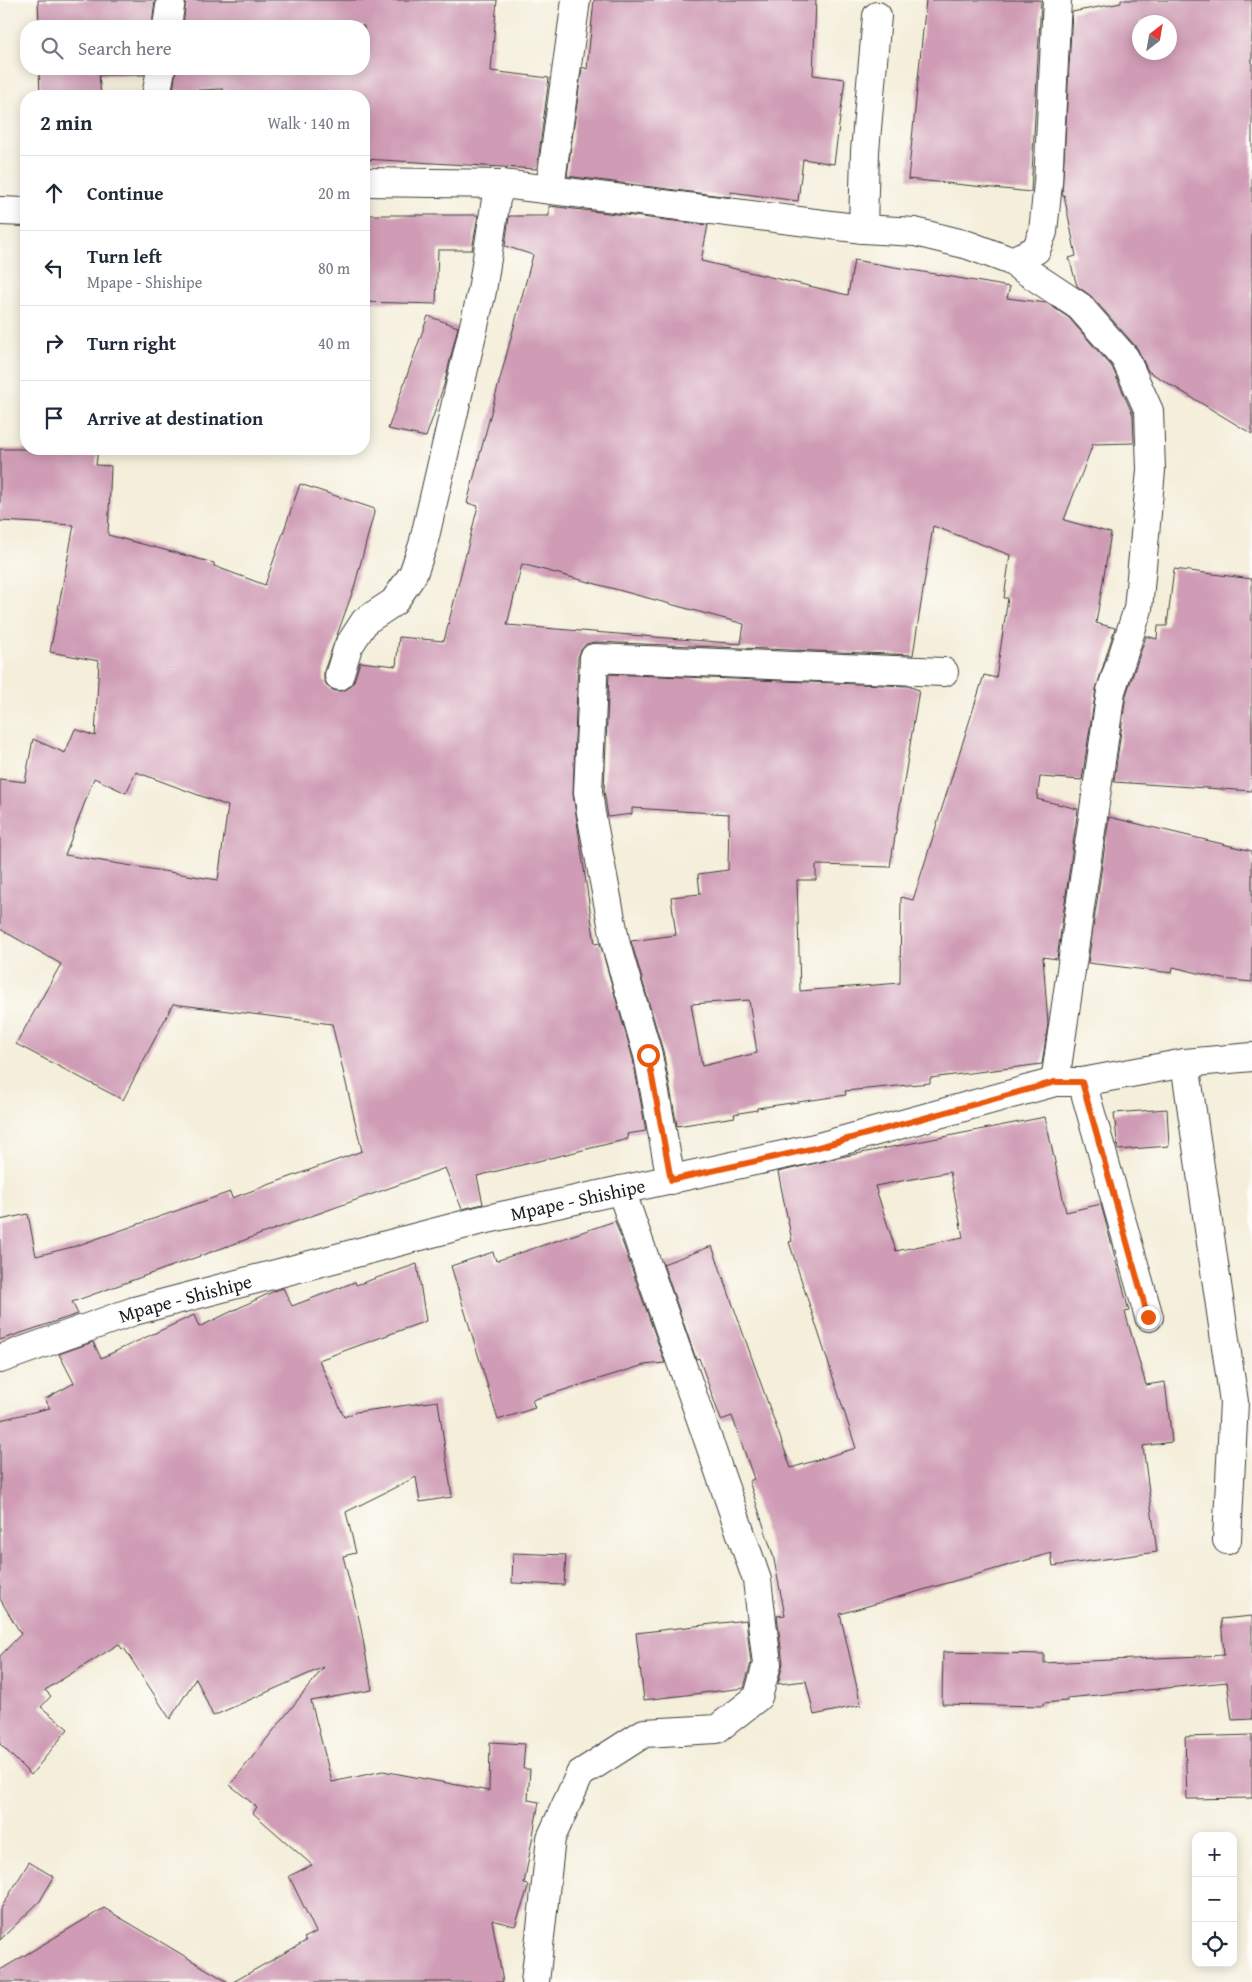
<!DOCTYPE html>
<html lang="en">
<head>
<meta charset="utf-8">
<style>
	body { margin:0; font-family:"Gentium Book Plus",serif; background:#f2f2f3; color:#1f2937 }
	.controls { position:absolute; right:15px; bottom:15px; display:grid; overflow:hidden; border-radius:10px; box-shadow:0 2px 12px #0003 }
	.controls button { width:45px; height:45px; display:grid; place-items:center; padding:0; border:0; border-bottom:1px solid #e0e1e3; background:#fff; color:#1f2937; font:25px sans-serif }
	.compass { position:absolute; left:1132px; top:15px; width:45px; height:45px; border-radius:50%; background:#fff; box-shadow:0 2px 12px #0003; rotate:31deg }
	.stop { position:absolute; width:15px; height:15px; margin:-11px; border:4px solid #ea580c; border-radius:50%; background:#fff }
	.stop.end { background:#ea580c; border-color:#fff; box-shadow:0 1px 5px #0008 }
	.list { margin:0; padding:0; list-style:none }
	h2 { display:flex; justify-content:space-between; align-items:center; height:65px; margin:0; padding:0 20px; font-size:21px }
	h2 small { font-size:16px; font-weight:400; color:#747a83 }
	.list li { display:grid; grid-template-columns:32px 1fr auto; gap:15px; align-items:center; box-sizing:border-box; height:75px; padding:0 20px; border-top:1px solid #e0e1e3 }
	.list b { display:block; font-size:19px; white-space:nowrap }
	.list p { margin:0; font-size:16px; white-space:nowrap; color:#747a83 }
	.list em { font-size:16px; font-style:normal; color:#747a83 }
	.icon { flex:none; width:28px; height:28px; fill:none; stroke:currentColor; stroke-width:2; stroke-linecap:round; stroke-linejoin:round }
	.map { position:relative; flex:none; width:1252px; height:1982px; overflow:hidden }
	.search { position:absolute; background:#fff; box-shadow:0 2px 12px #0003; left:20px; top:20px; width:350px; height:55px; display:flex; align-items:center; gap:12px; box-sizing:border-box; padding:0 18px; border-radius:20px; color:#747a83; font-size:19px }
	.panel { position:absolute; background:#fff; box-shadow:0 2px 12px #0003; left:20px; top:90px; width:350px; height:365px; border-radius:20px }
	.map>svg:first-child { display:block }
</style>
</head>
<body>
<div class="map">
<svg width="1252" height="1982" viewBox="0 0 1252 1982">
	<rect width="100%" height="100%" fill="#fdfcf7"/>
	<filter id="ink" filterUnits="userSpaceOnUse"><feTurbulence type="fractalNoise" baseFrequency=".02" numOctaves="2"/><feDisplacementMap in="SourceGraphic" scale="10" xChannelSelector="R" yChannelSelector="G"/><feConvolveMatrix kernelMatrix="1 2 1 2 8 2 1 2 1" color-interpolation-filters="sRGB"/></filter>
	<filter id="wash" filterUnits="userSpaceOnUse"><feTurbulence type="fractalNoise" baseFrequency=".0096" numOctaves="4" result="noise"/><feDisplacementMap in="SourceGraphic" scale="20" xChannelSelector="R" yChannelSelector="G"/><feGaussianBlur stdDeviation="1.12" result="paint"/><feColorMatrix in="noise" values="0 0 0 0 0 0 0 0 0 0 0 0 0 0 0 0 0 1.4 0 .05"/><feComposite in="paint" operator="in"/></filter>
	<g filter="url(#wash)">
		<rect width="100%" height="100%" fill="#f4eeda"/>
		<g id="blocks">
			<!-- building -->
			<g fill="#cf9bb5" fill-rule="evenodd">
				<polygon points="38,0 155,0 152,26 39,26"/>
				<polygon points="186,0 497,0 491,71 549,78 537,169 364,159 364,96 223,96 223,89 173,91 176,69 364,69 364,26 183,26"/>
				<polygon points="594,0 816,0 813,75 845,79 834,164 803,159 798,201 731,192 730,197 567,176 582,67 587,69"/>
				<polygon points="926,0 1041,0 1031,192 908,179"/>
				<path d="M1121 0H1252V434L1148 371 1137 348 1091 296 1077 286 1069 258 1076 256 1064 195H1062L1072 12 1121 3ZM1140 22H1170V52H1140Z"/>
				<polygon points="39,69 145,69 144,75 99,75 101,96 40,96"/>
				<path d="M549 206 708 225 701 261 848 295 854 260 1010 287 1007 298 1047 303 1069 318 1112 367 1133 415 1134 443 1093 444 1064 520 1111 533 1096 623 1115 628 1096 689 1082 780 1040 777 1037 799 1078 809 1057 959 1043 957 1048 1024 1042 1064 930 1078V1083L845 1091 846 1095 757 1108V1110L734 1114 735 1117 677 1126 663 1051 631 941 676 935 671 897 700 894 698 874 728 870 729 814 632 808V814L608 817 604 791 609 674 908 686 919 690 890 867 816 865V880H797L800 991 900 983 901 897 913 900 984 675 996 678 1008 598H1004L1010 555 933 526 913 655 595 642 586 644 581 650 578 657 573 794 595 944 600 943 633 1059 646 1131 627 1134 628 1139 477 1176 483 1204 462 1209 445 1168 72 1302 78 1314 0 1340V1220L28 1214 36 1256 76 1246 230 1192 232 1198 362 1151 332 1024 173 1004 123 1100 16 1044 61 964 0 929V779L25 782 33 739 65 753 75 729 95 736 99 661 50 652 74 525 0 521V449H98L96 465 111 466 108 535 214 563V566L265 585 300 484 375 509 354 588 324 671V680L328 687 335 691H343L350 687 354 681 360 662 396 666 399 637 444 641 478 506 467 503 533 255 505 246 509 216H549ZM522 564 744 624 741 644 507 625ZM136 772 228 806 218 880 65 855 94 778 126 793ZM749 1000 757 1053 702 1066 691 1004Z"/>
				<polygon points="364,215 478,215 472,250 438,250 436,304 364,302"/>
				<polygon points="428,316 458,327 444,385 426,437 388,429"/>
				<polygon points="1174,569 1252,579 1252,791 1114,782 1126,695 1146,636 1157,639 1158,626 1167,626"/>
				<polygon points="1109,817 1252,851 1252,982 1223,979 1173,967 1172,973 1088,963"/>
				<polygon points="1167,1109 1169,1146 1118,1150 1114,1113"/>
				<path d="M1045 1117 1066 1212 1101 1204 1129 1311 1125 1312 1146 1385 1165 1382 1172 1442 1143 1446 1157 1552 1053 1566 1051 1553 840 1614 861 1705 814 1715 806 1681 778 1684 783 1663 777 1616 785 1615 773 1555 749 1481 754 1479 732 1416 721 1420 699 1358 696 1359 663 1264 712 1246 791 1468 856 1448 789 1242 792 1241 778 1172 846 1156ZM950 1172 963 1237 896 1251 875 1186Z"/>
				<polygon points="615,1221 665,1363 644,1365 532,1400 535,1408 498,1420 451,1266 493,1252 496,1261"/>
				<polygon points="417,1264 426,1321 319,1360 344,1417 356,1412 438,1401 452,1497 420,1502 416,1477 346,1512 356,1553 343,1556 360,1623 372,1690 311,1701 332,1782 383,1771 489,1791 490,1742 525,1744 523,1769 530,1769 528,1800 539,1802 524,1884 529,1885 515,1926 492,1920 503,1982 233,1982 306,1941 304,1938 316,1932 289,1876 312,1865 253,1813 257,1807 230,1785 324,1667 213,1716 196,1678 170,1719 124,1648 122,1649 119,1644 45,1690 51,1696 41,1707 68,1729 31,1775 0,1744 0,1656 21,1634 0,1599 0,1420 50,1408 45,1399 74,1383 59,1354 93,1342 101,1358 194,1315 199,1327 274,1291 283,1288 292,1306 355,1282 356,1285"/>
				<polygon points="513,1553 566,1555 564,1585 512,1583"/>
				<polygon points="1252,1616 1252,1719 1232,1720 1227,1682 1067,1698 1067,1701 1043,1703 1043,1706 942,1704 943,1652 1044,1654 1044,1663 1224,1655 1221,1619"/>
				<polygon points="746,1620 751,1663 744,1688 644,1700 636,1633"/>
				<polygon points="1252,1735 1252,1798 1187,1799 1185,1737"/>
				<polygon points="29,1862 54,1877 40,1901 0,1940 0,1910"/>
				<polygon points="104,1908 228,1982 0,1982 0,1970"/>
			</g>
		</g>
	</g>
	<g filter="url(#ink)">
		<use href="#blocks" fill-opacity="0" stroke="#3c3c38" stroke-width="1"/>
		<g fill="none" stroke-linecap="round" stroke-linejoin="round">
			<defs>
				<g id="minor">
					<polyline points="167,26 171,0"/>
					<polyline points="156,96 161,69"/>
					<polyline points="364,182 502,184 863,229 915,232 968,245 1011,261 1079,306 1125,358 1149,411 1151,470 1138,609 1111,691 1055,1082"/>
					<polyline points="550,188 576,0"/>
					<polyline points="0,211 26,212"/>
					<polyline points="863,229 865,151 877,16"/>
					<polyline points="1011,261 1036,250 1043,232 1048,183 1057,0"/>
					<polyline points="339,676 348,647 365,621 394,602 413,574 423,545 482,291 496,199 502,184"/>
					<polyline points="1185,1063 1234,1402 1227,1540"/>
					<polyline points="1082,1082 1149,1317"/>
					<polyline points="671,1180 648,1055 616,945 591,813 588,792 594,658 944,672"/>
					<path id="s1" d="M0 1359 134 1311 478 1221 815 1148 1055 1082H1082L1185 1063 1252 1057"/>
					<polyline points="535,1982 551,1838 580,1774 644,1733 717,1729 758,1697 767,1664 757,1580 621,1190"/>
				</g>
			</defs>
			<!-- minor casing -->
			<use href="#minor" stroke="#3c3c38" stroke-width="30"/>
			<!-- minor -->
			<use href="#minor" stroke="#fff" stroke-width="28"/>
		</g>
	</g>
	<g fill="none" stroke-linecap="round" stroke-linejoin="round" filter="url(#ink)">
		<!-- route -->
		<polyline stroke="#ea580c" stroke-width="6" points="648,1055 671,1180 815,1148 1055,1082 1082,1082 1148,1317"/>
	</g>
	<g text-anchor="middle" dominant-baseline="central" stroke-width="4.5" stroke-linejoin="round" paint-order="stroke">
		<!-- street labels -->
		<g font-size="19" fill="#1c1c1c" stroke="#fdfcf7">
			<text stroke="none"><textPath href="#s1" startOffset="600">Mpape - Shishipe</textPath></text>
			<text stroke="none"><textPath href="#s1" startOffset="195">Mpape - Shishipe</textPath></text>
		</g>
	</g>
</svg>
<div class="controls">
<button>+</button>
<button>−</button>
<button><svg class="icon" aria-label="locate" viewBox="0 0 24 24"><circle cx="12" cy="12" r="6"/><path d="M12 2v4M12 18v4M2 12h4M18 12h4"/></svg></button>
</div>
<svg class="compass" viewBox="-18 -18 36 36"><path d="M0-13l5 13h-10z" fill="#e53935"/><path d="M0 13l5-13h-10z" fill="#747a83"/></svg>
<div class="stop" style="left:648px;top:1055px"></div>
<div class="stop end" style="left:1148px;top:1317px"></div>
<div class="search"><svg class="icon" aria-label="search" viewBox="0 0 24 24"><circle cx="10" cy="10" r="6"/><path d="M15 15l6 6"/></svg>Search here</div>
<section class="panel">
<h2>2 min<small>Walk · 140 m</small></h2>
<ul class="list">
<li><svg class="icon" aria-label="ahead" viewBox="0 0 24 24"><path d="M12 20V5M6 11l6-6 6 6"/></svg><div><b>Continue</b></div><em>20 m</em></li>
<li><svg class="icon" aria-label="left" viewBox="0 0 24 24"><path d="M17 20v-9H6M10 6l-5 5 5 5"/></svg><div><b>Turn left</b><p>Mpape - Shishipe</p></div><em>80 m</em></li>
<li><svg class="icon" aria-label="right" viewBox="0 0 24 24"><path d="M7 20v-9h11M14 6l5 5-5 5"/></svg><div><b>Turn right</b></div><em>40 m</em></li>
<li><svg class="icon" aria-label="arrive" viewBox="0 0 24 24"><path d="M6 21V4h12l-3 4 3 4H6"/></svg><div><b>Arrive at destination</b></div></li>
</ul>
</section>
</div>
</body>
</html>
